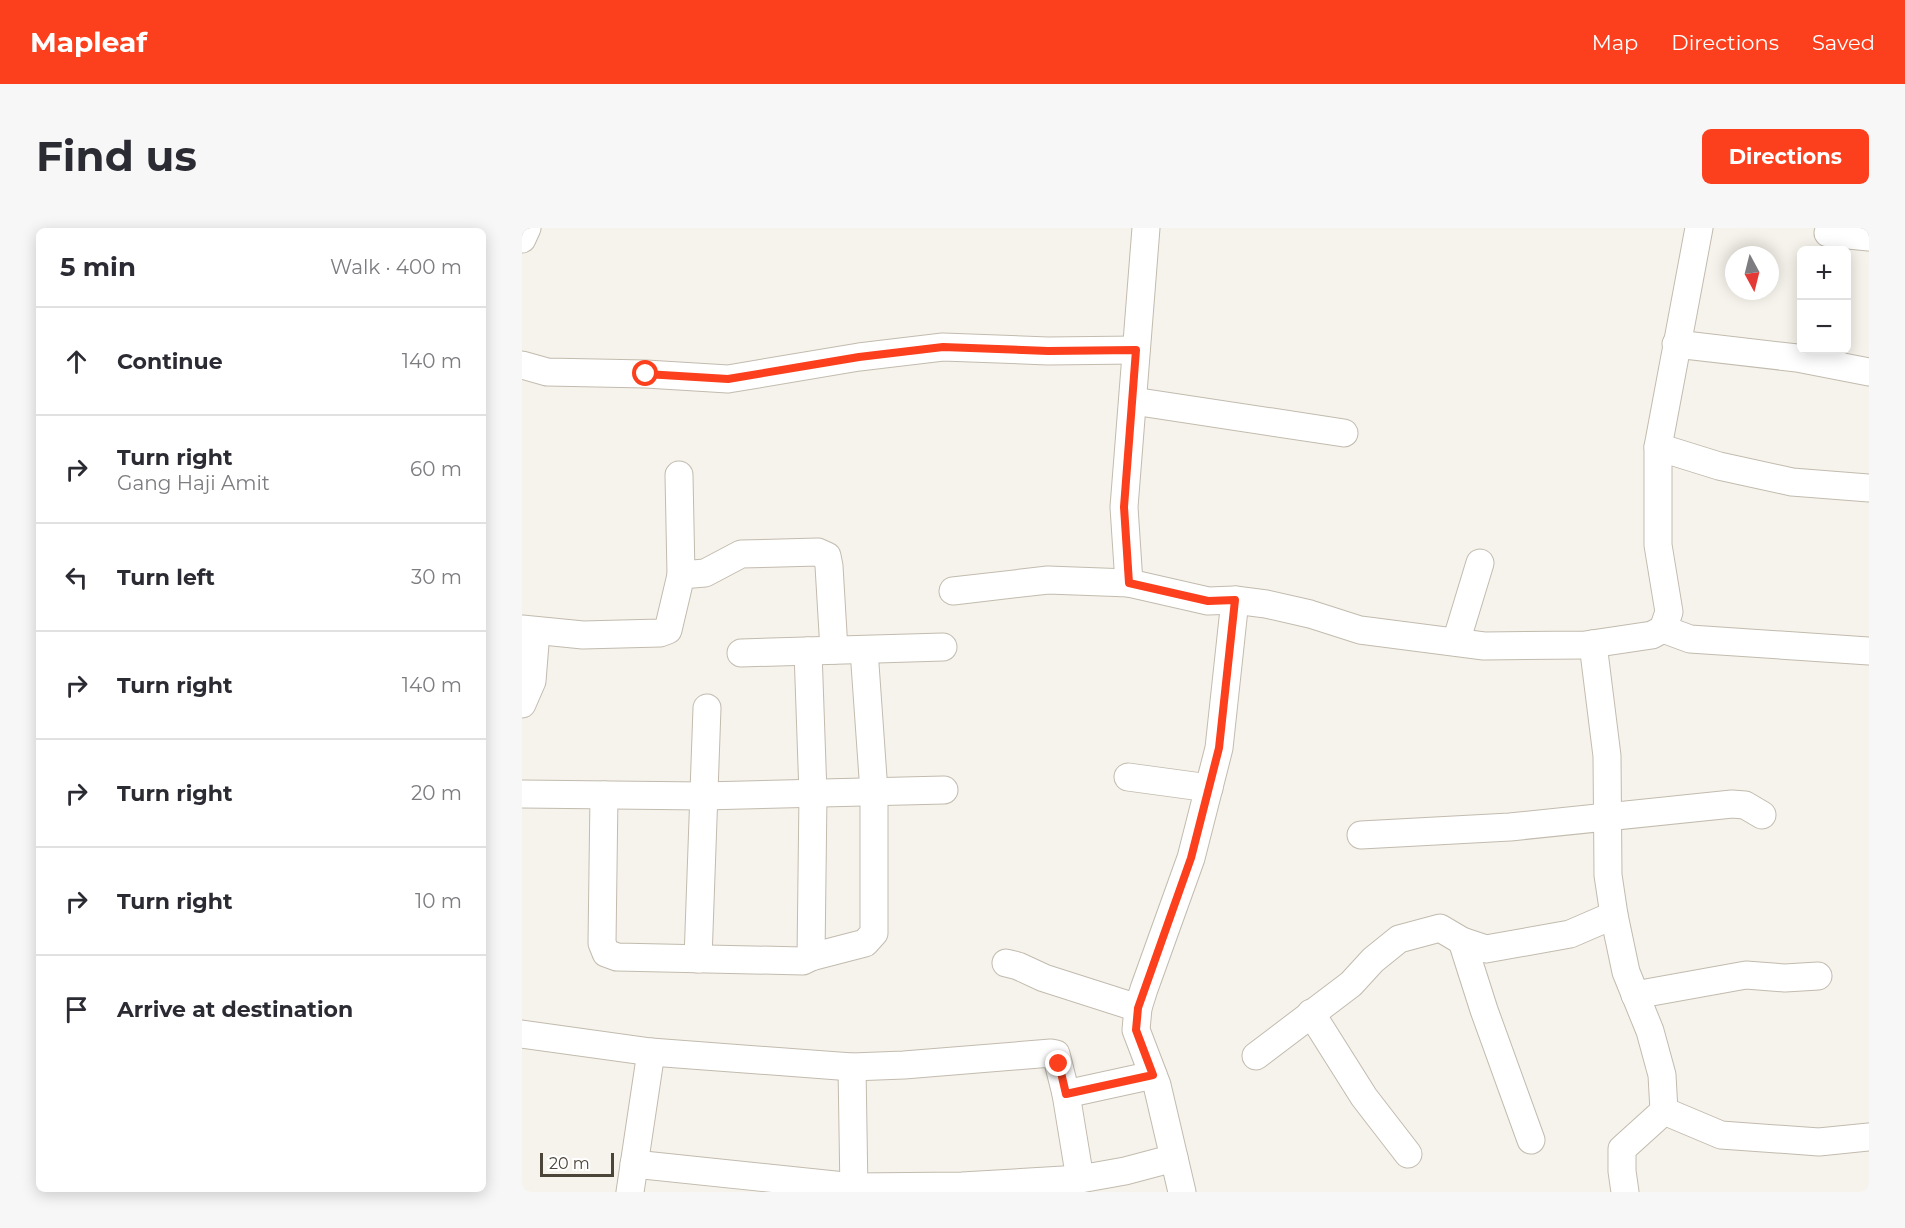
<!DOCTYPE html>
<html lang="en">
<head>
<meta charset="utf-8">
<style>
	body { margin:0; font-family:Montserrat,sans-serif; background:#f7f7f7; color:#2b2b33 }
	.controls { position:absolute; right:18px; top:18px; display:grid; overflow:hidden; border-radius:9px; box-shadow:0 3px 15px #0003 }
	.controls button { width:54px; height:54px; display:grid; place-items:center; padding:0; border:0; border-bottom:2px solid #e1e1e2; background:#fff; color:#2b2b33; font:30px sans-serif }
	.compass { position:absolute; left:1203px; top:18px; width:54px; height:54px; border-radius:50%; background:#fff; box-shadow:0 3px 15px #0003; rotate:173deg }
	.scale { position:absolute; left:18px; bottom:15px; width:74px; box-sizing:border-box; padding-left:6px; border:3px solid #4b4439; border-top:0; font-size:16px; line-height:21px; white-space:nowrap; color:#4b4439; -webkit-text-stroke:4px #fff; paint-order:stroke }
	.stop { position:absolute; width:18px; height:18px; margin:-14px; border:4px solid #fc3f1d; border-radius:50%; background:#fff }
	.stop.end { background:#fc3f1d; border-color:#fff; box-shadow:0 2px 6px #0008 }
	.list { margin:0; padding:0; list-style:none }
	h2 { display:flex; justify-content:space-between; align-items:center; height:78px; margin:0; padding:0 24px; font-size:26px }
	h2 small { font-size:20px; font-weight:400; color:#7c7c81 }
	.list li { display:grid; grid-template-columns:39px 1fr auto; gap:18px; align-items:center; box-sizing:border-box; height:108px; padding:0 24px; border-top:2px solid #e1e1e2 }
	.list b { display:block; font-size:22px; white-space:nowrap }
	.list p { margin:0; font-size:20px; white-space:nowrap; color:#7c7c81 }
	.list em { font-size:20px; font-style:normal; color:#7c7c81 }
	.icon { flex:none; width:33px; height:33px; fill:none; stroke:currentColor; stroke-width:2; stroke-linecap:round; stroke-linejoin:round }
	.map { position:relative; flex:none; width:1347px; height:964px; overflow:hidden; border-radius:9px }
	header { display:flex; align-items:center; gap:36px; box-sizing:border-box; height:84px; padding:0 30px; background:#fc3f1d; color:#fff }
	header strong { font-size:28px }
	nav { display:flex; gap:33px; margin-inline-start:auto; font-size:21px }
	.intro { display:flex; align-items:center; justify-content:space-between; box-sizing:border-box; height:144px; padding:0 36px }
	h1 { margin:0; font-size:42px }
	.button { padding:15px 27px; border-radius:9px; background:#fc3f1d; color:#fff; font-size:21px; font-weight:700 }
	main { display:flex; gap:36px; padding:0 36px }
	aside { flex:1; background:#fff; border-radius:9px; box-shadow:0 3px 15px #0003 }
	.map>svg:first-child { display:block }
</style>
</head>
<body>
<header>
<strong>Mapleaf</strong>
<nav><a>Map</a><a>Directions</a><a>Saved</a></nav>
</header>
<div class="intro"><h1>Find us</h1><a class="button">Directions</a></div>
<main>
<aside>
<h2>5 min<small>Walk · 400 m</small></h2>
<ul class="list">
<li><svg class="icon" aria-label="ahead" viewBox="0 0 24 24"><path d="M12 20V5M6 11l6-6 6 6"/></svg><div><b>Continue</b></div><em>140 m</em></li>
<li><svg class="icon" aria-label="right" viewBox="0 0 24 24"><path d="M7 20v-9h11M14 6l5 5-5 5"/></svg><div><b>Turn right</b><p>Gang Haji Amit</p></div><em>60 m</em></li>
<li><svg class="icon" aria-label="left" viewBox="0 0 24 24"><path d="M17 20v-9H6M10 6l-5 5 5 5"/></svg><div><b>Turn left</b></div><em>30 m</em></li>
<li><svg class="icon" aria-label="right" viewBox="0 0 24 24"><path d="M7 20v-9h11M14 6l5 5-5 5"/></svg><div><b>Turn right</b></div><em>140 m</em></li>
<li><svg class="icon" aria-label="right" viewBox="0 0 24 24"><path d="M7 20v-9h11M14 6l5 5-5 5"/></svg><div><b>Turn right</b></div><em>20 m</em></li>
<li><svg class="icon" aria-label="right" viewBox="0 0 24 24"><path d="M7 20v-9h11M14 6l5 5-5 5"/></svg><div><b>Turn right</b></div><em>10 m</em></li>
<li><svg class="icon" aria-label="arrive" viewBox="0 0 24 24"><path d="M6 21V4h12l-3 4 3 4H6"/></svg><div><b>Arrive at destination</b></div></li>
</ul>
</aside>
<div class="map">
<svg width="1347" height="964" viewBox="0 0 1347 964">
	<rect width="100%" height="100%" fill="#f6f3ec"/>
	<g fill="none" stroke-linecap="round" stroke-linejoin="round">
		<defs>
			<g id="street">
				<polyline points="1306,5 1347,9"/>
				<polyline points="0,11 5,0"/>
				<polyline points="1154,116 1275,130 1347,144"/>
				<polyline points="0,137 25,144 124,146 206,151 337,129 421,119 526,123 614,122"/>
				<polyline points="611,173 822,205"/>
				<polyline points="1136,219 1197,238 1270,254 1347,260"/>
				<polyline points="157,247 159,347"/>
				<polyline points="607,355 602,279 624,0"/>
				<polyline points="431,363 526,352 607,355 686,373 713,372 744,376 788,386 838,402 962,418 1063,417 1130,407 1141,401 1147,384 1136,317 1136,219 1177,0"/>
				<polyline points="0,401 61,407 138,405 146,402 159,347 183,345 219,326 296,324 305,328 307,338 312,422"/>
				<polyline points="1141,401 1168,411 1347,423"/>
				<polyline points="934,414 958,335"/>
				<polyline points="1071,416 1085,528 1086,647 1092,687 1104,744 1128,803 1140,847 1142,883 1100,921 1100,943 1103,964"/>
				<polyline points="286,423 291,566 289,729"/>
				<polyline points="219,425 421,419"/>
				<polyline points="0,476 10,453 14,403"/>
				<polyline points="606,549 687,560"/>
				<polyline points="0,566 181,568 422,562"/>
				<polyline points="82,567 80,715 84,725 95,729 281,733 289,729 343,715 352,705 352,564 342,422"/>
				<polyline points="839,607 988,599 1210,576 1223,577 1240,587"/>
				<polyline points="940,713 962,782 1009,912"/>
				<polyline points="176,731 185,480"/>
				<polyline points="484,735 496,738 522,750 616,780"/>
				<polyline points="1113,767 1224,747 1263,750 1296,748"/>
				<polyline points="789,785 842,869 886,926"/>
				<polyline points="0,806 129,824 330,839 382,837 529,825 534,826 544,866 558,951"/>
				<polyline points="734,828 829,756 851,732 877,711 918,700 940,713 964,721 1048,706 1092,687"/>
				<polyline points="330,839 332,964"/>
				<polyline points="544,866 631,847"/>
				<polyline points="1142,883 1199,907 1297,914 1347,909"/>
				<polyline points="112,936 332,959 440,958 558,951 603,943 652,930"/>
				<polyline points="108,964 129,824"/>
				<polyline points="660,964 635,857 614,802 616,780 622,761 669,630 697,520 713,372"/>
			</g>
		</defs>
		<!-- street casing -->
		<use href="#street" stroke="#c2bbae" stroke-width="29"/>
		<!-- street -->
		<use href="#street" stroke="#fff" stroke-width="27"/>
	</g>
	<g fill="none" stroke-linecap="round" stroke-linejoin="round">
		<!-- route -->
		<polyline stroke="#fc3f1d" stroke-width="8" points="124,146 206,151 337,129 421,119 526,123 614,122 602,279 607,355 686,373 713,372 697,520 669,630 616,780 614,802 631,847 544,866 537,836"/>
	</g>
</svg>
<div class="controls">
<button>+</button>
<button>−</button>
</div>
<svg class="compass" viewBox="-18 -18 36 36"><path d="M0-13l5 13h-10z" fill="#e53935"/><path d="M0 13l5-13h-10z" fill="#7c7c81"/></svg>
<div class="scale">20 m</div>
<div class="stop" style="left:124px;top:146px"></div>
<div class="stop end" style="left:537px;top:836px"></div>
</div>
</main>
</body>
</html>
